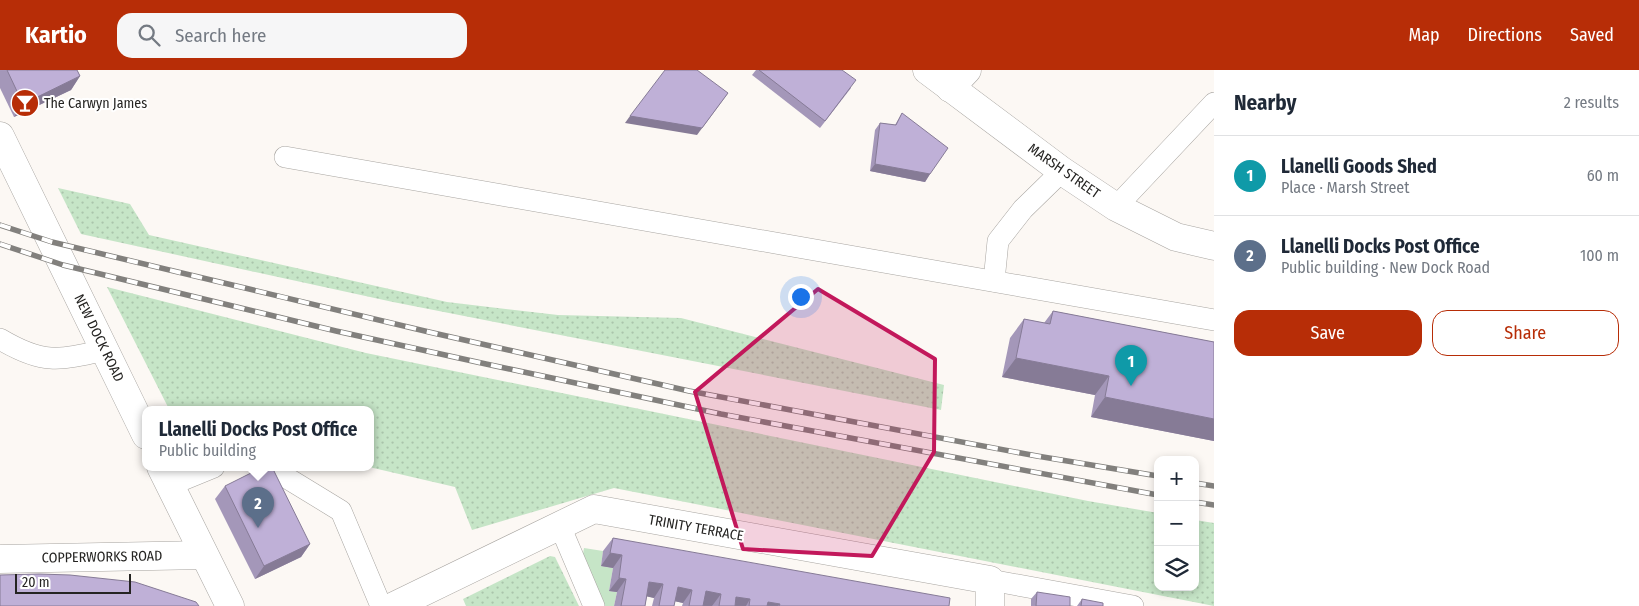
<!DOCTYPE html>
<html lang="en">
<head>
<meta charset="utf-8">
<style>
	body { margin:0; font-family:"Fira Sans Condensed",sans-serif; background:#f6f6f7; color:#1f2937 }
	.controls { position:absolute; right:15px; bottom:15px; display:grid; overflow:hidden; border-radius:10px; box-shadow:0 2px 8px #0003 }
	.controls button { width:45px; height:45px; display:grid; place-items:center; padding:0; border:0; border-bottom:1px solid #e0e1e3; background:#fff; color:#1f2937; font:25px sans-serif }
	.scale { position:absolute; left:15px; bottom:12px; width:116px; box-sizing:border-box; padding-left:5px; border:2px solid #252422; border-top:0; font-size:14px; line-height:18px; white-space:nowrap; color:#252422; -webkit-text-stroke:4px #fff; paint-order:stroke }
	.you { position:absolute; left:800px; top:226px; width:18px; height:18px; margin:-12px; border:4px solid #fff; border-radius:50%; background:#1a73e8; box-shadow:0 0 0 8px #1a73e833 }
	.badge { display:grid; place-items:center; width:32px; height:32px; border-radius:50%; background:#b72d07; color:#fff; font-size:16px; font-weight:700 }
	.pin { position:absolute; translate:-50% -41px; filter:drop-shadow(0 1px 2px #0008) }
	.pin::after { content:''; position:absolute; top:26px; width:18px; height:15px; background:inherit; clip-path:polygon(0 0,100% 0,50% 100%) }
	.popup { position:absolute; left:142px; top:336px; width:232px; height:65px; box-sizing:border-box; display:grid; place-content:center; border-radius:10px; background:#fff; filter:drop-shadow(0 1px 4px #0005); font-size:16px; white-space:nowrap; color:#747a83 }
	.popup b { font-size:19px; color:#1f2937 }
	.popup::after { content:''; position:absolute; left:50%; top:100%; margin-left:-10px; border:10px solid transparent; border-top-color:#fff }
	.list { margin:0; padding:0; list-style:none }
	h2 { display:flex; justify-content:space-between; align-items:center; height:65px; margin:0; padding:0 20px; font-size:21px }
	h2 small { font-size:16px; font-weight:400; color:#747a83 }
	.list li { display:grid; grid-template-columns:32px 1fr auto; gap:15px; align-items:center; box-sizing:border-box; height:80px; padding:0 20px; border-top:1px solid #e0e1e3 }
	.list b { display:block; font-size:19px; white-space:nowrap }
	.list p { margin:0; font-size:16px; white-space:nowrap; color:#747a83 }
	.list em { font-size:16px; font-style:normal; color:#747a83 }
	.actions { display:flex; gap:10px; padding:15px 20px }
	.actions a { flex:1; padding:11px 0; border:1px solid #b72d07; border-radius:15px; text-align:center; font-size:18px; color:#b72d07 }
	.actions .main { background:#b72d07; color:#fff }
	.icon { flex:none; width:28px; height:28px; fill:none; stroke:currentColor; stroke-width:2; stroke-linecap:round; stroke-linejoin:round }
	.map { position:relative; flex:none; width:1214px; height:536px; overflow:hidden }
	header { display:flex; align-items:center; gap:30px; box-sizing:border-box; height:70px; padding:0 25px; background:#b72d07; color:#fff }
	header strong { font-size:24px }
	nav { display:flex; gap:28px; margin-inline-start:auto; font-size:18px }
	.search { width:350px; height:45px; background:#f6f6f7; display:flex; align-items:center; gap:12px; box-sizing:border-box; padding:0 18px; border-radius:15px; color:#747a83; font-size:19px }
	main { display:flex }
	aside { flex:1; background:#fff }
	.map>svg:first-child { display:block }
</style>
</head>
<body>
<header>
<strong>Kartio</strong>
<div class="search"><svg class="icon" aria-label="search" viewBox="0 0 24 24"><circle cx="10" cy="10" r="6"/><path d="M15 15l6 6"/></svg>Search here</div>
<nav><a>Map</a><a>Directions</a><a>Saved</a></nav>
</header>
<main>
<div class="map">
<svg width="1214" height="536" viewBox="0 0 1214 536">
	<defs>
		<pattern id="grass-dots" width="8" height="8" patternUnits="userSpaceOnUse" patternTransform="scale(1.25)"><rect width="8" height="8" fill="#c6e5c7"/><path d="M2 2h.1M6 6h.1" fill="none" stroke="#aac4ab" stroke-width="1.8" stroke-linecap="round"/></pattern>
	</defs>
	<rect width="100%" height="100%" fill="#fcf8f4"/>
	<!-- grass -->
	<g fill="url(#grass-dots)">
		<polygon points="58,118 130,134 149,165 447,232 558,245 681,248 944,315 941,340 393,232 81,164"/>
		<polygon points="107,217 366,283 1088,431 1158,443 1158,517 1195,517 1195,450 1214,453 1214,536 614,418 472,460 455,417 369,397 370,397 370,339 169,339"/>
		<polygon points="550,486 555,487 579,536 466,536 463,529"/>
	</g>
	<!-- garden -->
	<polygon fill="#c6e5c7" points="584,478 603,481 601,496 613,498 609,521 617,522 614,536 605,536 583,484"/>
	<g fill="none" stroke-linecap="round" stroke-linejoin="round">
		<defs>
			<g id="service">
				<polyline points="285,87 1214,250"/>
				<polyline points="1116,137 1214,33"/>
				<polyline points="994,211 998,171 1023,139 1062,101"/>
				<path d="M0 269C42 294 58 291 104 280"/>
				<polyline points="269,397 341,441 381,536"/>
				<polyline points="170,415 214,397"/>
				<polyline points="560,456 594,536"/>
				<polyline points="990,510 1133,536"/>
			</g>
			<g id="minor">
				<polyline points="927,0 1062,101 1116,137 1176,167 1214,176"/>
				<polyline points="950,18 967,0"/>
				<polyline points="0,489 204,485"/>
				<polyline points="394,536 594,439 990,510 990,536"/>
			</g>
			<g id="secondary">
				<polyline points="0,66 146,365"/>
				<polyline points="161,397 230,536"/>
			</g>
		</defs>
		<!-- service casing -->
		<use href="#service" stroke="#a8a5a1" stroke-width="22"/>
		<!-- minor casing -->
		<use href="#minor" stroke="#a8a5a1" stroke-width="29"/>
		<!-- secondary casing -->
		<use href="#secondary" stroke="#a8a5a1" stroke-width="29"/>
		<!-- service -->
		<use href="#service" stroke="#fff" stroke-width="21"/>
		<!-- minor -->
		<use href="#minor" stroke="#fff" stroke-width="28"/>
		<!-- secondary -->
		<use href="#secondary" stroke="#fff" stroke-width="28"/>
		<defs>
			<g id="rail">
				<polyline points="0,155 52,172 429,262 689,321 1037,386 1158,406"/>
				<polyline points="0,174 63,195 336,261 486,294 721,344 1158,425"/>
				<polyline points="1195,413 1214,416"/>
				<polyline points="1195,432 1214,435"/>
			</g>
		</defs>
		<!-- rail casing -->
		<use href="#rail" stroke="#82807d" stroke-width="5.5"/>
		<!-- rail -->
		<use href="#rail" stroke="#fff" stroke-width="4" stroke-dasharray="11" stroke-linecap="butt"/>
	</g>
	<!-- wall -->
	<g fill="#a497b9">
		<polygon points="0,0 77,0 80,6 71,20 14,47 0,18"/>
		<polygon points="756,0 842,0 851,18 820,58 752,5"/>
		<polygon points="902,43 930,104 925,112 870,101 875,60 880,53 895,55"/>
		<polygon points="1053,241 1214,272 1214,371 1091,347 1095,325 1002,307 1010,268 1024,249 1044,253"/>
		<polygon points="225,416 310,474 301,487 255,509 215,429"/>
		<polygon points="613,468 949,536 682,536 683,533 675,531 674,536 652,536 654,528 647,526 645,536 614,536 617,522 609,521 613,498 601,496 603,481"/>
		<polygon points="1037,522 1070,536 1031,536 1031,529"/>
		<polygon points="1082,529 1103,536 1077,536"/>
	</g>
	<!-- shaded-wall -->
	<g fill="#867b96">
		<polygon points="80,6 71,20 14,47 23,34"/>
		<polygon points="728,23 697,65 625,53 630,46"/>
		<polygon points="875,94 930,104 925,112 870,101"/>
		<polygon points="1016,288 1109,306 1095,325 1002,307"/>
		<polygon points="1105,327 1214,349 1214,371 1091,347"/>
		<polygon points="310,474 301,487 255,509 264,496"/>
		<polygon points="610,483 622,485 613,498 601,496"/>
		<polygon points="619,508 626,509 617,522 609,521"/>
		<polygon points="649,512 663,514 654,528 640,525"/>
		<polygon points="678,517 692,520 683,533 669,530"/>
		<polygon points="706,521 721,524 712,536 704,536 696,535"/>
		<polygon points="736,527 750,529 746,536 730,536"/>
		<polygon points="768,532 780,534 778,536 765,536"/>
	</g>
	<!-- building -->
	<g fill="#bfb0d7" stroke="#867b96">
		<polygon points="7,0 77,0 80,6 23,34"/>
		<polygon points="665,0 697,0 728,23 702,58 630,46"/>
		<polygon points="759,0 842,0 856,10 825,51"/>
		<polygon points="902,43 948,78 930,104 875,94 880,53 896,55"/>
		<polygon points="1053,241 1214,272 1214,349 1105,327 1109,306 1016,288 1024,249 1050,254"/>
		<polygon points="263,397 272,397 310,474 264,496 225,416"/>
		<polygon points="613,468 950,528 949,536 779,536 780,534 768,532 767,536 749,536 750,529 736,527 735,536 719,536 721,524 706,521 703,536 689,536 692,520 678,517 674,536 659,536 663,514 649,512 645,536 621,536 626,509 619,508 622,485 610,483"/>
		<polygon points="39,504 70,505 135,512 196,532 199,536 0,536 0,505"/>
		<polygon points="1037,522 1070,527 1070,536 1036,536"/>
		<polygon points="1082,529 1103,533 1103,536 1081,536"/>
	</g>
	<!-- marked area -->
	<path fill="#c2185b" fill-opacity="0.2" stroke="#c2185b" stroke-width="4" stroke-linejoin="round" d="M818 219 935 289 934 382 872 486 743 479 695 322Z"/>
	<!-- icons -->
	<defs>
		<symbol id="bar-disc" viewBox="-11 -11 22 22"><circle r="9.5" fill="#b72d07" stroke="#fff"/><path d="M-6-5H6L.8 .8V4.5H3.5V6h-7V4.5H-.8V.8Z" fill="#fff"/></symbol>
	</defs>
	<g fill-rule="evenodd">
		<use href="#bar-disc" x="9" y="17" width="32" height="32"/>
	</g>
	<g text-anchor="middle" dominant-baseline="central" stroke-width="4" stroke-linejoin="round" paint-order="stroke">
		<!-- poi labels -->
		<g font-size="14" fill="#252422" stroke="#fff" text-anchor="start">
			<text x="44" y="33">The Carwyn James</text>
		</g>
		<!-- street labels -->
		<g font-size="14" fill="#252422" stroke="#fff">
			<text transform="translate(1064 101) rotate(35)">MARSH STREET</text>
			<text transform="translate(99 268) rotate(64)">NEW DOCK ROAD</text>
			<text transform="translate(696 458) rotate(10)">TRINITY TERRACE</text>
			<text transform="translate(102 487) rotate(-1)">COPPERWORKS ROAD</text>
		</g>
	</g>
</svg>
<div class="controls">
<button>+</button>
<button>−</button>
<button><svg class="icon" aria-label="layers" viewBox="0 0 24 24"><path d="M12 4l9 5-9 5-9-5zM3 14l9 5 9-5"/></svg></button>
</div>
<div class="scale">20 m</div>
<div class="you"></div>
<div class="pin badge" style="left:1131px;top:316px;background:#0f9aa8">1</div>
<div class="pin badge" style="left:258px;top:458px;background:#5c6f8a">2</div>
<div class="popup"><b>Llanelli Docks Post Office</b>Public building</div>
</div>
<aside>
<h2>Nearby<small>2 results</small></h2>
<ul class="list">
<li><span class="badge" style="background:#0f9aa8">1</span><div><b>Llanelli Goods Shed</b><p>Place · Marsh Street</p></div><em>60 m</em></li>
<li><span class="badge" style="background:#5c6f8a">2</span><div><b>Llanelli Docks Post Office</b><p>Public building · New Dock Road</p></div><em>100 m</em></li>
</ul>
<div class="actions"><a class="main">Save</a><a>Share</a></div>
</aside>
</main>
</body>
</html>
